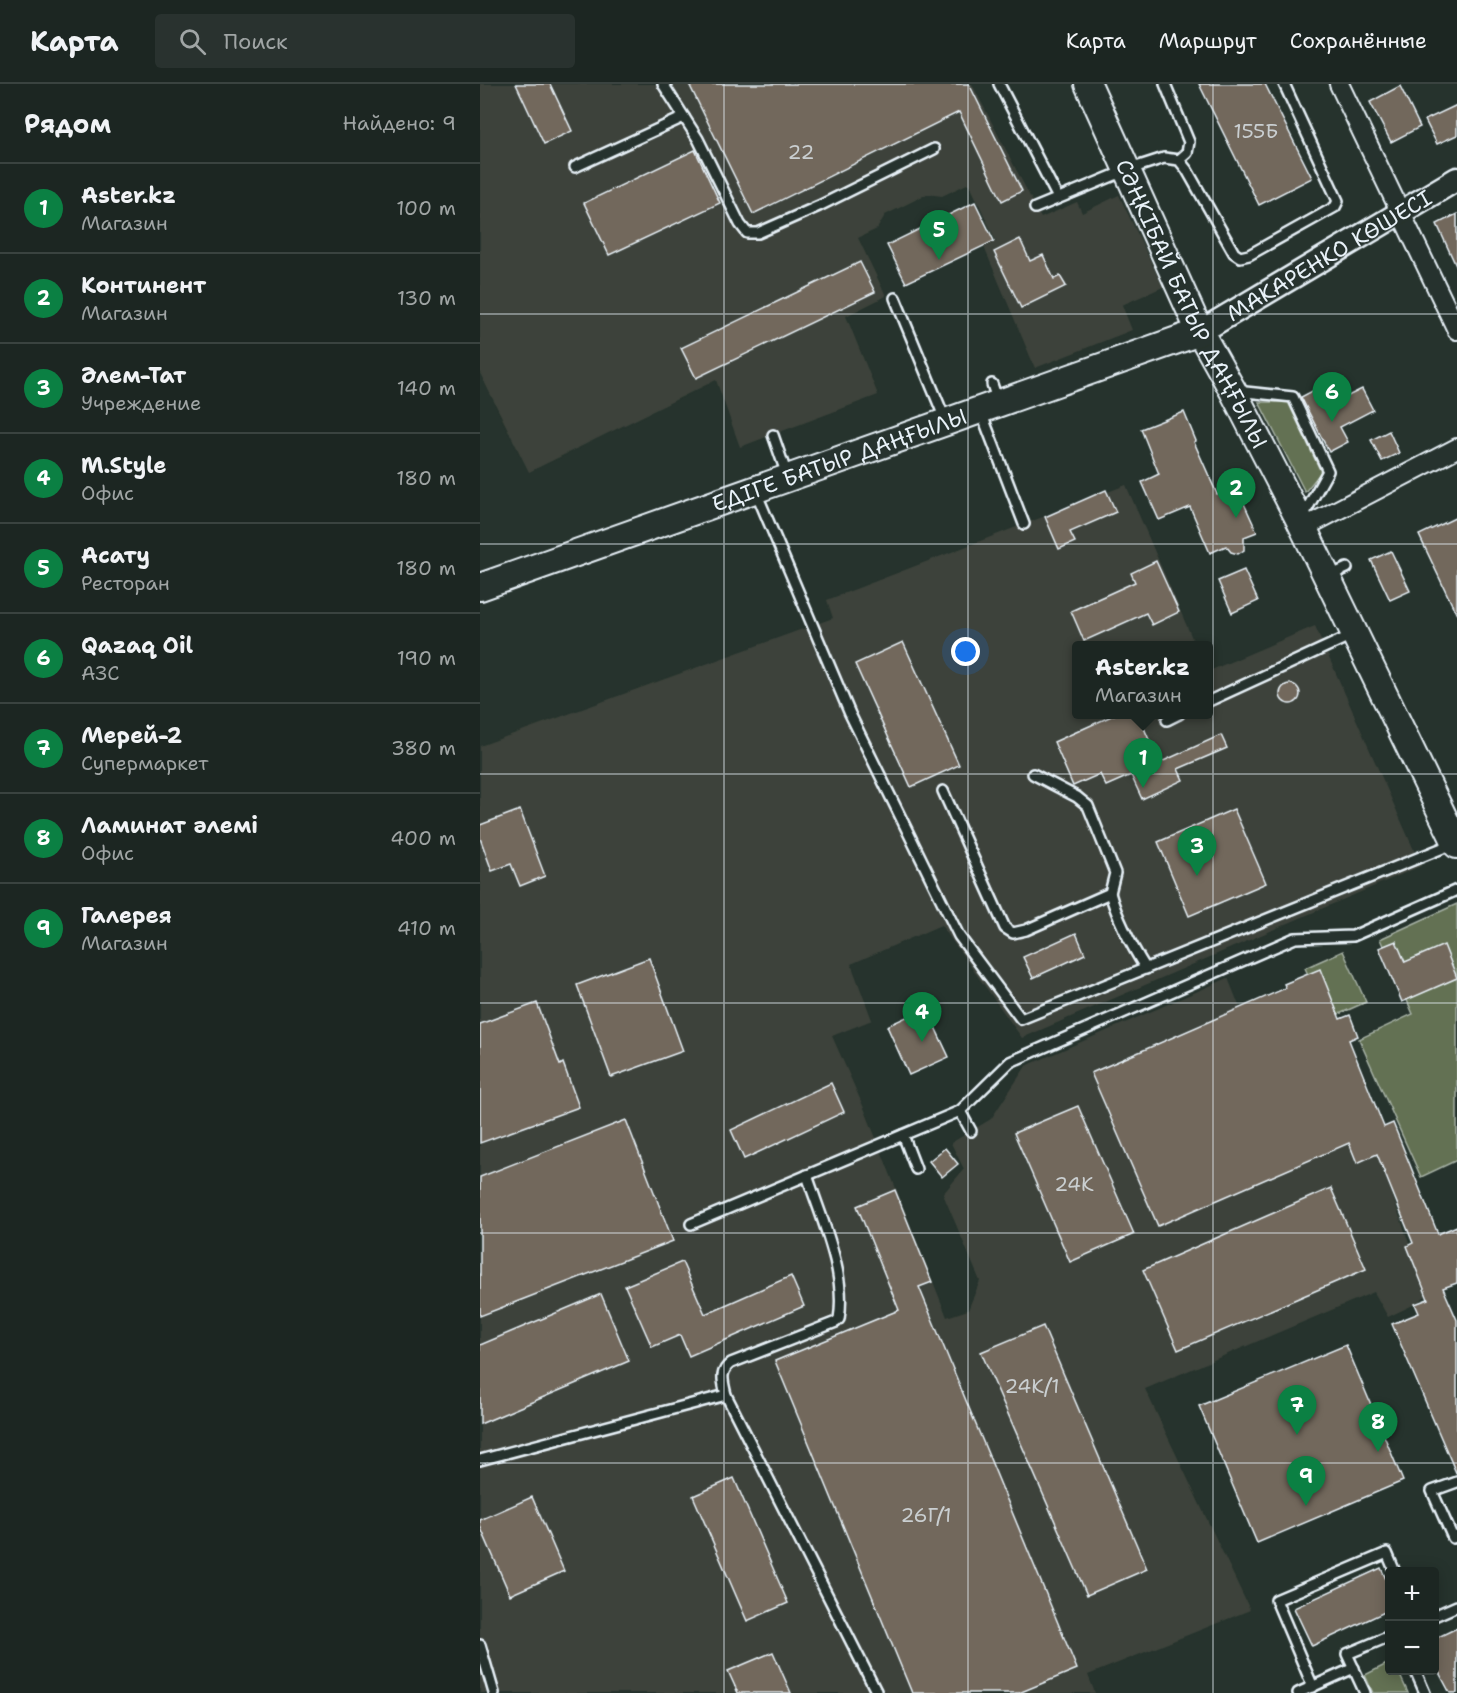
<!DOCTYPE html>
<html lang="ru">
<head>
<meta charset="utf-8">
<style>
	body { margin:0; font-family:"Shantell Sans",sans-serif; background:#29322f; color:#f1f3f6 }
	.controls { position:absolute; right:18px; bottom:18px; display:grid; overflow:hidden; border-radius:6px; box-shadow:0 3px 15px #0003 }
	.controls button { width:54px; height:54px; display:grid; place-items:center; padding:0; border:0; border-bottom:2px solid #3a4340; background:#1c2622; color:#f1f3f6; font:30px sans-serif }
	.you { position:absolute; left:486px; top:568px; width:21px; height:21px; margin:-15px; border:4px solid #fff; border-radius:50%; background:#1a73e8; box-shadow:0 0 0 9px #1a73e833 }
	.badge { display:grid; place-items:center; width:39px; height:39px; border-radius:50%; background:#0b8043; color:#fff; font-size:20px; font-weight:700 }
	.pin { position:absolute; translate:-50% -50px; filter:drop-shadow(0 2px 3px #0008) }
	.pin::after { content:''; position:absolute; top:32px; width:21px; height:18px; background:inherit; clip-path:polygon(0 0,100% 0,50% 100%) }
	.popup { position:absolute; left:592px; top:557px; width:141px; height:78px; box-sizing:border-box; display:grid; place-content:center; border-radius:6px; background:#1c2622; filter:drop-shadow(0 2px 4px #0005); font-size:20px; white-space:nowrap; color:#a0a5a5 }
	.popup b { font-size:22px; color:#f1f3f6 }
	.popup::after { content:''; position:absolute; left:50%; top:100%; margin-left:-12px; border:12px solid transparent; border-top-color:#1c2622 }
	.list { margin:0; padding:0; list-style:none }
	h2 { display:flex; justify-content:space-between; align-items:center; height:78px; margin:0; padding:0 24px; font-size:26px }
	h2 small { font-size:20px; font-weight:400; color:#a0a5a5 }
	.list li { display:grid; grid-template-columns:39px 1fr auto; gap:18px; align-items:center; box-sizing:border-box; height:90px; padding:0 24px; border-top:2px solid #3a4340 }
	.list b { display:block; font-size:22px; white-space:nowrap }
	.list p { margin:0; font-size:20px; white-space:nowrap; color:#a0a5a5 }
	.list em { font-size:20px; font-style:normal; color:#a0a5a5 }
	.icon { flex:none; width:33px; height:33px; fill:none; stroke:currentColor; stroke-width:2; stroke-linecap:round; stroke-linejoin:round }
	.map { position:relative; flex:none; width:977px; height:1609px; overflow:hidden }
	header { display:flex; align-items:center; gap:36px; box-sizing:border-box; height:84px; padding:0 30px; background:#1c2622; border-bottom:2px solid #3a4340 }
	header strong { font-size:28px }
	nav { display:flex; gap:33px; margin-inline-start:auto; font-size:21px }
	.search { width:420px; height:54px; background:#29322f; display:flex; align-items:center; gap:15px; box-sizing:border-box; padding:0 21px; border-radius:6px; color:#a0a5a5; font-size:22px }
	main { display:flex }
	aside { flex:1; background:#1c2622 }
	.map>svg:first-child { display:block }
</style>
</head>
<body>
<header>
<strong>Карта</strong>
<div class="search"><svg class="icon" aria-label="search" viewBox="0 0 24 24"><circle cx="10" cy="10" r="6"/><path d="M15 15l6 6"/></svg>Поиск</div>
<nav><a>Карта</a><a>Маршрут</a><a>Сохранённые</a></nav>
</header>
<main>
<aside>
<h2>Рядом<small>Найдено: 9</small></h2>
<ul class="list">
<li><span class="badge">1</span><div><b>Aster.kz</b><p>Магазин</p></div><em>100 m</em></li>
<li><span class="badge">2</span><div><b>Континент</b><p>Магазин</p></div><em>130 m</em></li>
<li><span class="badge">3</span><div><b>Әлем-Тат</b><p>Учреждение</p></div><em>140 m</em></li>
<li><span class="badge">4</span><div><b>M.Style</b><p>Офис</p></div><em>180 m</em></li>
<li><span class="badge">5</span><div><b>Асату</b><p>Ресторан</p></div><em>180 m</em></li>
<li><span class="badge">6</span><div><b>Qazaq Oil</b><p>АЗС</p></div><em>190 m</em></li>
<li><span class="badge">7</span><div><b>Мерей-2</b><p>Супермаркет</p></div><em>380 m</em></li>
<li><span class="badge">8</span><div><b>Ламинат әлемі</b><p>Офис</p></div><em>400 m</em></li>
<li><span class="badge">9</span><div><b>Галерея</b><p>Магазин</p></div><em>410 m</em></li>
</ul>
</aside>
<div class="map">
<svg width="977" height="1609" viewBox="0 0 977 1609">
	<rect width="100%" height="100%" fill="#26332d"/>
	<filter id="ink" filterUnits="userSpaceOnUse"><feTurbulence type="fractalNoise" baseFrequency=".0167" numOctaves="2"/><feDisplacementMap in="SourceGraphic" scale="12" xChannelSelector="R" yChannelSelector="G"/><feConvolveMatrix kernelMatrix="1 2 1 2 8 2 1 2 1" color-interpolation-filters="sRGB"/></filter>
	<g filter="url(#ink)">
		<!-- built -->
		<g fill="#3d433b">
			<polygon points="0,0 492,0 561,134 597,118 602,129 639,111 683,203 642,221 652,246 555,284 504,163 516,157 489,99 462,112 447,110 405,131 397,145 378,154 406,212 366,232 398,311 260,363 236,296 49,388 0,289"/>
			<polygon points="646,401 715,561 597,562 597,630 729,630 729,587 835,542 941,782 542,954 461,841 371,880 392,936 352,952 384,1024 467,1233 488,1226 500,1197 463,1110 484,1085 471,1059 511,1035 546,982 748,894 760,924 824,896 891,1050 947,1211 935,1220 908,1233 894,1208 665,1305 770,1526 608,1591 615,1609 0,1609 0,662 353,534 347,516"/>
		</g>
		<!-- green -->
		<g fill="#637152" stroke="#a6b1a5" stroke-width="1.5">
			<polygon points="779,318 808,318 841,388 825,408"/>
			<polygon points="977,820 977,1076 941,1093 879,955 933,930 900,855"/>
			<polygon points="863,867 886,918 848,935 825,884"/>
			<polygon points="909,1579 910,1586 918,1587 928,1609 893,1609 885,1591"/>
		</g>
		<!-- building -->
		<g fill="#72685b" stroke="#e8f1f8" stroke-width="1.5">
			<polygon points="36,0 70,0 92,47 64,60"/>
			<polygon points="209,0 489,0 542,107 522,117 479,28 273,130"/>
			<polygon points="719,0 785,0 832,94 779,121"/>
			<polygon points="920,2 940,43 911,58 890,18"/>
			<polygon points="977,21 977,51 957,60 945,36"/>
			<polygon points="215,66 240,119 129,171 104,119"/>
			<polygon points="495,118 514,157 426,199 407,161"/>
			<polygon points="977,130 977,184 957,140"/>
			<polygon points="540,155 550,177 563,171 574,195 580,192 586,202 541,224 514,168"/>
			<polygon points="380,178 395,208 216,294 201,264"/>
			<polygon points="844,301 854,319 882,305 893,326 860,343 868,358 849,368 821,313"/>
			<polygon points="704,328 716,357 714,358 737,410 756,402 777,448 764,453 764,466 758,470 751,468 746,462 730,469 710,423 679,436 662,398 679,390 661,345"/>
			<polygon points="909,347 919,369 902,377 891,356"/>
			<polygon points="626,406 636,428 590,448 595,458 579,465 565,433"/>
			<polygon points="977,433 977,531 939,451"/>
			<polygon points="911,467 930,507 910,516 891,476"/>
			<polygon points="676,477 699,528 672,541 666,529 604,557 591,527 655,498 651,489"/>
			<polygon points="764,486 778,517 752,529 738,497"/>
			<polygon points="423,558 479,681 431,703 375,580"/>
			<circle cx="810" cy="610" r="10"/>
			<polygon points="636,630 658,630 679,679 741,651 747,664 698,685 703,696 662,715 651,691 626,702 620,690 593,702 574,658"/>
			<polygon points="754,725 786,799 709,832 678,758"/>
			<polygon points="40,726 65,792 40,802 31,780 12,787 0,754 0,741"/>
			<polygon points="596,849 605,870 553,894 543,873"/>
			<polygon points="916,857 925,878 964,861 977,894 922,918 899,864"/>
			<polygon points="169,874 203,967 131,993 97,901"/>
			<polygon points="840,885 860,935 870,931 878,952 869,956 904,1043 913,1039 958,1150 977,1142 977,1199 963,1204 977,1236 977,1391 912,1240 939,1229 935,1220 948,1215 927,1162 933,1159 897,1070 877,1079 869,1059 678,1142 611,989 806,904 804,900"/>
			<polygon points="57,919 80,981 83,979 99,1023 0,1059 0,940"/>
			<polygon points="446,924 469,973 429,991 407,942"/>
			<polygon points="351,999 364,1028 264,1075 251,1046"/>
			<polygon points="598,1022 654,1150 590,1178 534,1049"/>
			<polygon points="146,1036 193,1157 0,1232 0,1093"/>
			<polygon points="465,1064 478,1080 462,1093 449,1077"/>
			<polygon points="851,1104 886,1185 698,1266 663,1186"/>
			<polygon points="415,1106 452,1198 439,1203 597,1585 539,1609 432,1609 295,1277 419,1226 377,1122"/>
			<polygon points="202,1178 225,1230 311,1192 324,1222 209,1272 200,1251 172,1263 145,1202"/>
			<polygon points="121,1210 149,1277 0,1340 0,1261"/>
			<polygon points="563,1242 667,1485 607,1511 501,1268"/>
			<polygon points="866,1261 923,1397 777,1459 719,1322"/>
			<polygon points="254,1394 308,1519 267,1537 213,1412"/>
			<polygon points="52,1413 84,1487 30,1511 0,1442 0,1436"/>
			<polygon points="901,1484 909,1502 909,1526 832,1562 814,1524"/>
			<polygon points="977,1544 977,1609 970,1609 954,1579 954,1555"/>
			<polygon points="293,1568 311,1609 258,1609 248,1587"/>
		</g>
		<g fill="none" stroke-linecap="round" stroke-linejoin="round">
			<defs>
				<g id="service">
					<polyline points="183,0 218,55 260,140 267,149 278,149 339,122 454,65"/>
					<polyline points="519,0 578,114"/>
					<polyline points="685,0 709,58 707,69 699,76"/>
					<polyline points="95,83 204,33"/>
					<polyline points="555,124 647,86 684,74 699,76 707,86 754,169 760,173 769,171 855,123 858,117 804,0"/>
					<polyline points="415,214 465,335"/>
					<polyline points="512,300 518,318"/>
					<polyline points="756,307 813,313 848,387 822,434"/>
					<polyline points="501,328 544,440"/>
					<polyline points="293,351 308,394"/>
					<polyline points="276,408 370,630 479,852 541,935 975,759"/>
					<polyline points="849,492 867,484"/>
					<polyline points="729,617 872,551"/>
					<polyline points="687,636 699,630"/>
					<polyline points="553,690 597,713 608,722 635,789 630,809"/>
					<path d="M463 707 525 844 533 849 546 846 630 809C638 837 651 861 666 885"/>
					<polyline points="480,1027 491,1047"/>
					<polyline points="423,1051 436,1085"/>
					<polyline points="211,1140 480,1027 530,978 815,854 873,852 977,806"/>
					<path d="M246 1311C243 1297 239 1288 251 1279L356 1238 359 1235C367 1189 341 1134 327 1091"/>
					<polyline points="0,1376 246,1311 396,1607 395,1609"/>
					<polyline points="977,1398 952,1407 973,1454 977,1452"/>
					<polyline points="954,1532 977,1522"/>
					<polyline points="0,1561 14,1609"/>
					<polyline points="935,1586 945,1609"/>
					<polyline points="833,1603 796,1516 907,1469 915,1488"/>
					<polyline points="818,1609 874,1584"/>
					<polyline points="885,1609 867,1570 910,1552"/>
				</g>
				<g id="minor">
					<polyline points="859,0 977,246"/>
					<polyline points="823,444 977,364"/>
				</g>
				<g id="tertiary">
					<path id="s1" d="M720 248 977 95"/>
				</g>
				<g id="secondary">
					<path id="s2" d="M608 0 720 248 753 307 820 437 977 761"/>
					<path id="s3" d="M0 503 720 248"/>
				</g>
			</defs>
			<!-- service casing -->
			<use href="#service" stroke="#e8f1f8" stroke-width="14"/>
			<!-- minor casing -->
			<use href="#minor" stroke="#e8f1f8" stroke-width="22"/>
			<!-- tertiary casing -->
			<use href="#tertiary" stroke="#e8f1f8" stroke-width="27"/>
			<!-- secondary casing -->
			<use href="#secondary" stroke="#e8f1f8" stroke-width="30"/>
			<!-- service -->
			<use href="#service" stroke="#26332d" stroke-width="9"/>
			<!-- minor -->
			<use href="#minor" stroke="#26332d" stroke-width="18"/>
			<!-- tertiary -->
			<use href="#tertiary" stroke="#26332d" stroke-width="22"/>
			<!-- secondary -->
			<use href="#secondary" stroke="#26332d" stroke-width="26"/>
		</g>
	</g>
	<!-- grid -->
	<path fill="none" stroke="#e8f1f8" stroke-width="1.5" stroke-opacity="0.55" d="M244 0V1609M488 0V1609M733 0V1609M0 230H977M0 460H977M0 690H977M0 919H977M0 1149H977M0 1379H977"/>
	<g text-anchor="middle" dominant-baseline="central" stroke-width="5" stroke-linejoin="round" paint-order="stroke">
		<!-- number labels -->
		<g font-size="20" fill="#cacfd1">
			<text x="776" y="47">155Б</text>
			<text x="321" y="68">22</text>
			<text x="594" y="1100">24К</text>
			<text x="552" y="1302">24К/1</text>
			<text x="446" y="1431">26Г/1</text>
		</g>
		<!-- street labels -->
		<g font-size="22" fill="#e8f1f8" stroke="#26332d">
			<text stroke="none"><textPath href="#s1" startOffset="150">МАКАРЕНКО КӨШЕСІ</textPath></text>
			<text stroke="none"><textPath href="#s2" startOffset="243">СӘҢКІБАЙ БАТЫР ДАҢҒЫЛЫ</textPath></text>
			<text stroke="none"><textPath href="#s3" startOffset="381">ЕДІГЕ БАТЫР ДАҢҒЫЛЫ</textPath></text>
		</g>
	</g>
</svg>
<div class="controls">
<button>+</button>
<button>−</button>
</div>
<div class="you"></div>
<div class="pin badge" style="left:663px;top:704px">1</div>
<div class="popup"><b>Aster.kz</b>Магазин</div>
<div class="pin badge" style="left:756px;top:434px">2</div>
<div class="pin badge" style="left:717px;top:792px">3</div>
<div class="pin badge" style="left:442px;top:958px">4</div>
<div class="pin badge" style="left:459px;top:176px">5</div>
<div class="pin badge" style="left:852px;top:338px">6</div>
<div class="pin badge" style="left:817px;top:1351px">7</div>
<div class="pin badge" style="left:898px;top:1368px">8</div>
<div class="pin badge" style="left:826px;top:1422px">9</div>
</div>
</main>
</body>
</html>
